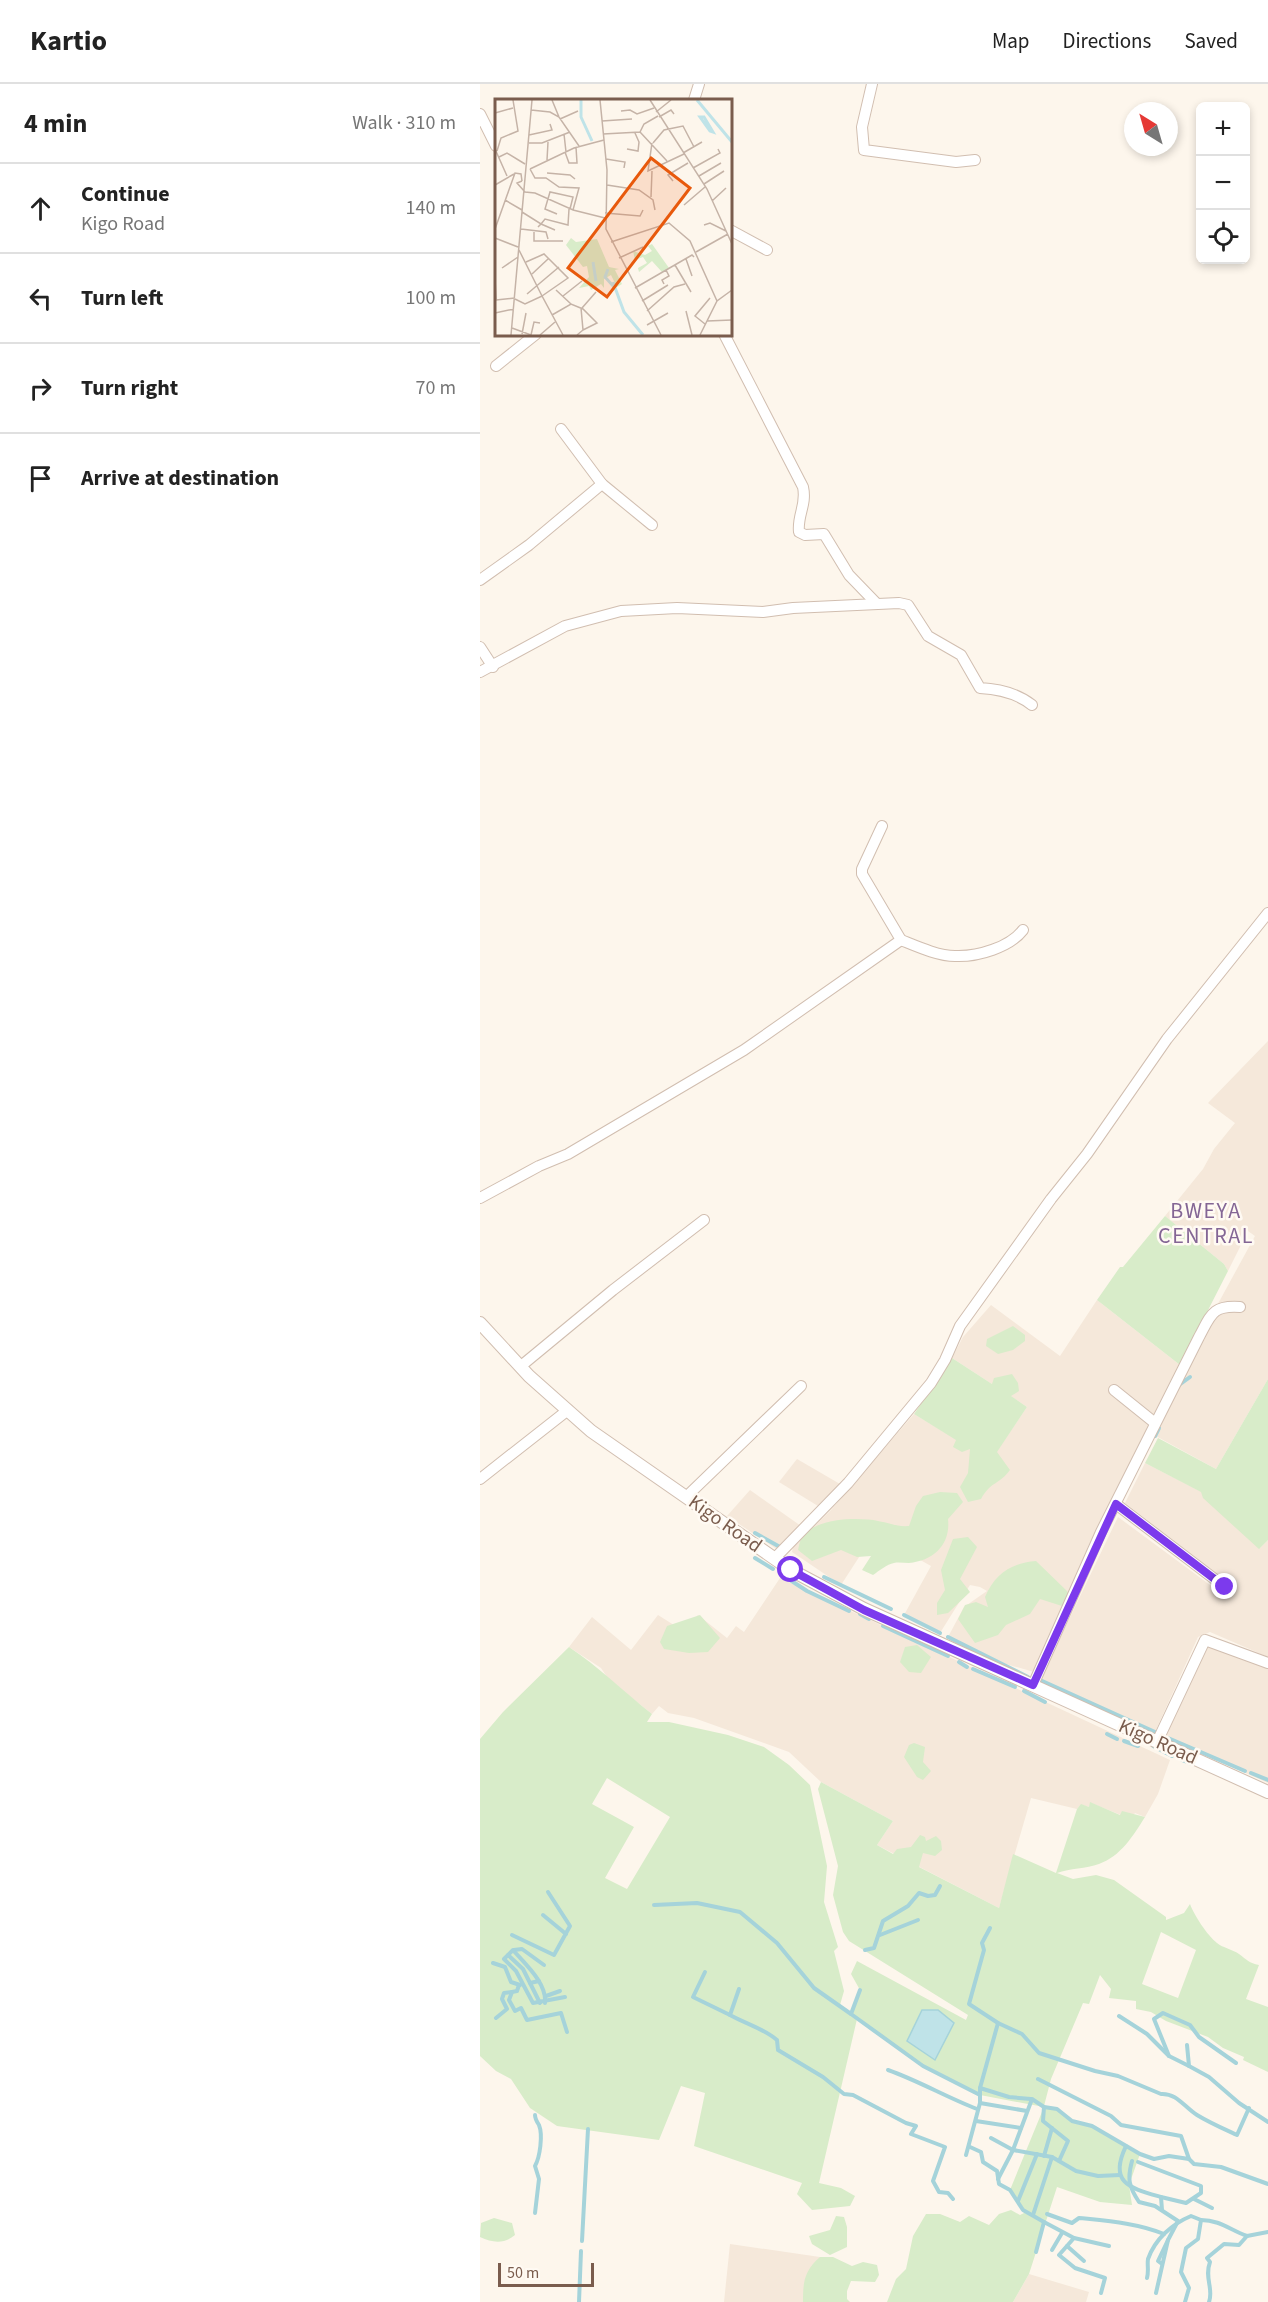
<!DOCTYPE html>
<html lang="en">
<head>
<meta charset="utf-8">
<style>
	body { margin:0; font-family:"Source Sans 3",sans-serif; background:#f6f6f6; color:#222 }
	.controls { position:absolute; right:18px; top:18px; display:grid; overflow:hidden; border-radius:9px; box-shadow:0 3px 9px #0003 }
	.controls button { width:54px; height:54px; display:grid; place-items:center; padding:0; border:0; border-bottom:2px solid #e0e0e0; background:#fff; color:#222; font:30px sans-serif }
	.compass { position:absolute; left:644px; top:18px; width:54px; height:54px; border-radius:50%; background:#fff; box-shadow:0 3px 9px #0003; rotate:323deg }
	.scale { position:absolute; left:18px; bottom:15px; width:96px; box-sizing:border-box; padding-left:6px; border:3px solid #7a5c4d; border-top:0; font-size:16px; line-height:21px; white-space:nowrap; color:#7a5c4d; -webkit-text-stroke:4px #fffaf3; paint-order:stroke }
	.stop { position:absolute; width:18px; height:18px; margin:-14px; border:4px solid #7c3aed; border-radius:50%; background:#fff }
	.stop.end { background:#7c3aed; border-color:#fff; box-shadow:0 2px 6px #0008 }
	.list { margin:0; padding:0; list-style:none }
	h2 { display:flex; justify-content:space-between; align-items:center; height:78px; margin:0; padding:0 24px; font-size:26px }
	h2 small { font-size:20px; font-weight:400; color:#767676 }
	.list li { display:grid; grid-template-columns:39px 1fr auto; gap:18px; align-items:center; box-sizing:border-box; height:90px; padding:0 24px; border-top:2px solid #e0e0e0 }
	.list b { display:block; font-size:22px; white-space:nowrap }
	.list p { margin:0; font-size:20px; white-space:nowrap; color:#767676 }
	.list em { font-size:20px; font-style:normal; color:#767676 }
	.icon { flex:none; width:33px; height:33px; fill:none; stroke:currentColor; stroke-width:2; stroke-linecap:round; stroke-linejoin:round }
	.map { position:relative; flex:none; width:788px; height:2218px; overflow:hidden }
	header { display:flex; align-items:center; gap:36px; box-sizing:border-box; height:84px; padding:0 30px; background:#fff; border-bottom:2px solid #e0e0e0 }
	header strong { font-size:28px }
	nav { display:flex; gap:33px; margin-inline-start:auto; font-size:21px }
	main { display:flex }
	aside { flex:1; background:#fff }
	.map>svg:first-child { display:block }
</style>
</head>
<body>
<header>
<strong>Kartio</strong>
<nav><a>Map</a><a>Directions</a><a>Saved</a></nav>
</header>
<main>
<aside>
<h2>4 min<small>Walk · 310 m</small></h2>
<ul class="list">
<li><svg class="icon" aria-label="ahead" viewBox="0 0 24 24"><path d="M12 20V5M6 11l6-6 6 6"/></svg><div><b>Continue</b><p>Kigo Road</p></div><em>140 m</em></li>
<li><svg class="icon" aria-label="left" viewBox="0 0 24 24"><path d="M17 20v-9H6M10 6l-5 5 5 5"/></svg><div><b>Turn left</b></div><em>100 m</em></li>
<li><svg class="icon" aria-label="right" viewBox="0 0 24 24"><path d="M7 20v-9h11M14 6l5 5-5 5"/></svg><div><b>Turn right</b></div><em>70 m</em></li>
<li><svg class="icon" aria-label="arrive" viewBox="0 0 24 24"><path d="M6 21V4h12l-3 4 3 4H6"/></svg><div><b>Arrive at destination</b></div></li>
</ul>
</aside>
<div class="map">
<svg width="788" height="2218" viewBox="0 0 788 2218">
	<rect width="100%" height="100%" fill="#fdf6ec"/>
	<!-- residential -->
	<g fill="#f5e8da">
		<polygon points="788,957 788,1295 736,1385 674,1351 728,1238 775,1152 768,1147 748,1187 744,1180 685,1132 723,1085 734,1065 755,1039 728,1019"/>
		<polygon points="617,1216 700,1281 639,1407 611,1456 554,1588 526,1580 468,1553 484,1523 507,1507 500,1503 490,1501 460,1549 424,1531 451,1482 394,1450 361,1501 312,1468 313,1463 351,1426 434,1330 511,1376 547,1323 472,1274 483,1253 511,1221 580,1272"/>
		<polygon points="317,1375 360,1400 338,1422 299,1398"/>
		<polygon points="665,1379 722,1408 780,1464 788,1456 788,1573 730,1548 718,1553 675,1648 560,1596 638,1433 749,1515 756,1504 645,1419"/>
		<polygon points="270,1406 321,1442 298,1466 247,1432"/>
		<polygon points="300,1494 690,1676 678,1710 665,1733 655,1729 653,1732 641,1731 611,1719 609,1723 601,1721 597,1725 551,1714 519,1824 397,1761 413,1737 341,1698 309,1668 214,1634 188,1629 179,1622 172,1630 129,1596 121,1584 89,1563 112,1533 151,1566 178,1531 205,1548 218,1531 247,1554 256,1542 264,1548"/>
		<polygon points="727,1560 788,1582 788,1699 683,1652"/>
		<polygon points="250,2160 340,2173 335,2218 244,2218"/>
		<polygon points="549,2190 609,2208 606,2218 533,2218"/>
	</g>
	<!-- green -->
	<g fill="#d8ecc9" fill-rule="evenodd">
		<polygon points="685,1132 744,1180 748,1187 700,1281 617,1216 640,1183 643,1183"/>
		<polygon points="533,1242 545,1251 545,1257 533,1266 518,1270 506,1262 507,1255"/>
		<path d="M472 1274 512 1300 514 1294 532 1290 538 1299 539 1307 531 1312 547 1323 517 1368 530 1386C519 1401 511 1397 501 1415L488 1418 480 1403 488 1389 490 1365 482 1368 473 1363 476 1356 434 1330Z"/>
		<polygon points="788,1295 788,1456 779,1465 723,1414 721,1408 665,1379 678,1354 736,1385"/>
		<path d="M460 1408 477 1409 483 1418 468 1435C471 1460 454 1477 429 1479 424 1479 418 1478 414 1479 407 1480 399 1487 393 1491L382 1486 391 1472 377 1473 361 1466 332 1477 318 1466C319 1462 320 1456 322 1453 335 1434 378 1433 398 1437 410 1439 417 1443 429 1442L436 1422 443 1412Z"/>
		<polygon points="488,1453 497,1463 480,1495 490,1508 468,1529 457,1531 457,1519 465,1506 461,1486 473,1455"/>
		<path d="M556 1477 587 1507 594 1519 582 1522 560 1515 550 1530 526 1541 518 1551 495 1559 478 1535 485 1521 496 1518 508 1523 505 1513C515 1490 531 1479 556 1477Z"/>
		<polygon points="220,1531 240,1554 228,1568 209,1569 184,1565 180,1558 187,1542"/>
		<polygon points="437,1561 451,1573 441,1589 429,1588 420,1578 425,1563"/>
		<path d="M89 1563C119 1583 144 1608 172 1630L167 1638H189L248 1651 284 1663 309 1681 330 1701 347 1782 344 1818 358 1863 354 1867 364 1907 360 1921 370 1929 380 1906 371 1890 377 1877 486 1936 488 1931 369 1857 363 1848 353 1811 358 1782 338 1705 341 1698 413 1737 397 1761 413 1770 417 1765 431 1763 440 1751 445 1753 446 1757 456 1752 461 1757 462 1766 455 1772 443 1769 439 1783 519 1824 533 1770 576 1789 597 1725 601 1720 609 1723 610 1718 640 1731 642 1727 665 1733C653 1752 641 1772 619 1780 606 1785 590 1784 577 1789L593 1795 616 1791 634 1796 686 1833V1836L704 1829 710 1820C714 1831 727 1851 737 1859 743 1864 752 1865 759 1870 767 1876 769 1879 779 1881L766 1915 788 1923V1988L763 1976 764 1973 743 1964 728 1953 686 1937 671 1928 656 1925V1917L629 1914 631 1905 620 1891 609 1920 603 1919 571 1995 564 2022 577 2025 592 2037 612 2042 660 2070 649 2101 652 2121 620 2118 577 2103 549 2190 533 2218H407L416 2195 426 2185 433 2152 446 2130H460L480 2138 489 2132 509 2141 519 2130 531 2126 540 2131 546 2128 530 2106 564 2023 500 2011 443 1982 377 1935 339 2099 361 2104 375 2112 370 2122 332 2126 317 2110 322 2099 214 2062 225 2009 201 2002 179 2056 77 2042 50 2024 31 1995 16 1987 0 1972V1655L23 1628ZM127 1694 190 1733 147 1805 125 1794 154 1743 112 1720ZM681 1848 716 1866 698 1914 662 1900Z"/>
		<polygon points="434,1659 445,1663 443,1678 451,1687 443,1696 437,1693 424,1673 429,1661"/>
		<polygon points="356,2132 364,2133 367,2143 367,2163 350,2171 332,2160 329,2152 350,2146"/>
		<path d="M14 2134 32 2139 35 2151C24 2160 13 2159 0 2153L1 2139Z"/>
		<path d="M340 2173H353L372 2182 383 2178 397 2181 399 2191 395 2198 371 2197 367 2207V2215L370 2218H323C323 2198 324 2187 340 2173Z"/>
	</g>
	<!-- water -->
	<polygon fill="#bfe3e8" stroke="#a5d3da" stroke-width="1.5" points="442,1926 458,1926 474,1939 455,1976 427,1957"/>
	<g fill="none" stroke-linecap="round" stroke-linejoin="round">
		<!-- stream -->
		<g stroke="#a5d3da" stroke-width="4">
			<polyline points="699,1301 710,1293"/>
			<polyline points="675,1352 679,1344"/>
			<polyline points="275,1449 300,1463"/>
			<polyline points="275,1474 293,1485"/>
			<polyline points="304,1492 327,1507 369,1527"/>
			<polyline points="344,1493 411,1525"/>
			<polyline points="380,1530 389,1535"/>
			<polyline points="424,1531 460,1549"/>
			<polyline points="403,1542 468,1572"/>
			<polyline points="468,1553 548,1593"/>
			<polyline points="479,1578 487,1583"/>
			<polyline points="493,1585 535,1603"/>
			<polyline points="560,1596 675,1648"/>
			<polyline points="544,1607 565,1618"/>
			<polyline points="627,1650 637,1655"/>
			<polyline points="688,1654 765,1687"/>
			<polyline points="644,1657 658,1662"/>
			<polyline points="673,1662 692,1672"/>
			<polyline points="702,1676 712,1680"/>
			<polyline points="771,1689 788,1696"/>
			<polyline points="174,1821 217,1819 260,1828 297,1859 334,1904 371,1930"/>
			<polyline points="63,1831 86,1850"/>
			<path d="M510 1844 502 1859 504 1866 489 1920 518 1939 542 1950 559 1969 615 1987 638 1992 681 2010C697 2009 704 2023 717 2031 730 2039 744 2045 757 2051L769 2024"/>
			<polyline points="32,1851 74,1871 90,1842 68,1808"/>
			<polyline points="400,1851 438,1836"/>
			<polyline points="34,1866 42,1865 64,1881"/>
			<polyline points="385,1866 394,1864 403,1837 428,1822 439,1809 448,1812 455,1811 460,1802"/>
			<polyline points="28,1871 43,1885 50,1899 59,1897"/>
			<polyline points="13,1879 25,1883 31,1898 40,1901"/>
			<polyline points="225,1888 213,1913 250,1931"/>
			<polyline points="50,1899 60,1919"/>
			<polyline points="39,1901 37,1907 32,1908 29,1916 35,1927 41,1924 47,1936 81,1929 87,1948"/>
			<path d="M259 1905 250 1931C266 1940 283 1944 297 1956L298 1966 343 1993 364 2010 373 2011 426 2039 436 2042 431 2050 465 2063 453 2097 459 2108 468 2109 473 2115"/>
			<polyline points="380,1906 371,1930 443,1982 500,2011"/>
			<polyline points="66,1912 80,1907"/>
			<path d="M65 1919C67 1899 45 1880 33 1866L24 1875 36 1887 53 1919 85 1913"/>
			<polyline points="639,1932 667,1950 689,1972 709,1982"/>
			<polyline points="16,1934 27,1925 22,1915 24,1909 32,1908"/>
			<polyline points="707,1961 709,1982 729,1993 759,2019 788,2038"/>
			<polyline points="689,1972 674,1935 683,1929 710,1941 719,1953 756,1979"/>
			<path d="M408 1986C439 1997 466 2013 497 2025"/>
			<polyline points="558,1995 631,2032 641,2041 701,2052 709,2075 714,2080 741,2083 788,2100"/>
			<polyline points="500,2004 529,2013 551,2015"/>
			<polyline points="500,2019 547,2027"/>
			<polyline points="564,2023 563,2037 588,2057 579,2077"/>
			<path d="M55 2031C55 2035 57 2038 59 2041 63 2051 60 2073 55 2082L59 2095 55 2129"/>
			<polyline points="496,2037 541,2044"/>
			<polyline points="511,2054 533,2066 572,2073 596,2087 618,2092 640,2091"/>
			<path d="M646 2062C628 2099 650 2104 681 2113L682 2126"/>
			<polyline points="490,2063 501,2068 503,2078 517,2087 519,2100 530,2106 543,2126 564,2138"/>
			<polyline points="486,2071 500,2019 500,2004 518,1939"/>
			<polyline points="564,2072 572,2044"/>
			<path d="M652 2077C647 2095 649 2103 659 2118L675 2122 698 2137 688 2156 676 2209"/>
			<polyline points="658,2078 721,2102 721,2109 706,2119 681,2113"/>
			<polyline points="518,2095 533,2066 552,2015 564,2023 577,2025 592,2037 612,2042 660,2070 674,2075 689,2072 709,2075"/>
			<polyline points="714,2115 732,2124"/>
			<polyline points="538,2117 557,2070"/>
			<path d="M567 2130 592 2139 599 2134C628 2137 657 2139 684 2150"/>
			<polyline points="553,2131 572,2073"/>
			<path d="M721 2136C740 2136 750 2146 767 2152"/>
			<polyline points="102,2157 108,2045"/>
			<polyline points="587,2162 604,2177"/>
			<polyline points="572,2166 582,2149"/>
			<polyline points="556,2168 564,2138 594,2154"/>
			<polyline points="682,2180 678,2177 688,2156"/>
			<path d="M667 2194C669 2187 667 2181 668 2175 675 2155 692 2140 711 2132L721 2136 718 2155 706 2164 701 2188 709 2204 705 2218"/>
			<polyline points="621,2209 625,2194 595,2184 579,2171 594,2154 629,2162"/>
			<polyline points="99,2218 101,2167"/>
			<path d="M729 2218C734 2205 724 2194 730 2178L727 2174 744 2160 759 2161 767 2152 788 2148"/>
		</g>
		<defs>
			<g id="minor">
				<polyline points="392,0 382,43 384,66 476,78 495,76"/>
				<polyline points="214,16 219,0"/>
				<polyline points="0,30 16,62"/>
				<polyline points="250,146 287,166"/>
				<path d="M244 250 323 403C327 421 317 431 319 448L325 451 344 450 369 491 397 520"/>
				<polyline points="16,282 56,250"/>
				<polyline points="81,345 122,400 172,441"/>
				<polyline points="0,496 49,461 122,400"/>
				<polyline points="0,563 13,583"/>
				<path d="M0 588 85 542 141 527 197 524 283 528 313 524 419 519 428 521 448 552 481 571 500 604C519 605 537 609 552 621"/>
				<path d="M421 856C436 862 458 872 475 872 498 873 530 863 543 846"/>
				<polyline points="0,1114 59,1082 88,1070 264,966 421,856 382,790 382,785 402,742"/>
				<polyline points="41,1282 133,1206 224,1136"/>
				<polyline points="634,1306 675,1339"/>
				<polyline points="0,1395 88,1326"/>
				<polyline points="206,1413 321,1302"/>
				<polyline points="636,1420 745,1503"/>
				<polyline points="294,1475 368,1399 451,1299 465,1276 480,1242 571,1115 607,1070 687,955 788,829"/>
				<path d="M553 1601 621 1448 719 1253C731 1231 732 1221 760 1223"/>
				<polyline points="677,1658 725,1556 788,1579"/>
			</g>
			<polyline id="tertiary" points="0,1239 49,1292 111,1347 311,1486 384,1525 788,1708"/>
		</defs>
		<!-- minor casing -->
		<use href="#minor" stroke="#d1beb0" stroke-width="12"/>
		<!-- tertiary casing -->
		<use href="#tertiary" stroke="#d1beb0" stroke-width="14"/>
		<!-- minor -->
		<use href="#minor" stroke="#fff" stroke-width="10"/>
		<!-- tertiary -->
		<use href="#tertiary" stroke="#fff" stroke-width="12"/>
	</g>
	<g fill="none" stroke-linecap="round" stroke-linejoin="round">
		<!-- route -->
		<polyline stroke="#7c3aed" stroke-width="8" points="311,1486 384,1526 553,1601 636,1420 745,1503"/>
	</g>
	<g text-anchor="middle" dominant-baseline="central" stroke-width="5" stroke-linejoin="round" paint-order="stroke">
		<!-- street labels -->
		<g font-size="20" fill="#7a5c4d" stroke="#fffaf3">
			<text transform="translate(245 1440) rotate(35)">Kigo Road</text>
			<text transform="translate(678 1658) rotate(24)">Kigo Road</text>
		</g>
		<!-- quarter labels -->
		<g font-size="22" letter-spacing="1.5" fill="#846695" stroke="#fffaf3">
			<text x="726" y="1127">BWEYA<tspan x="726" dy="25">CENTRAL</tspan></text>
		</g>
	</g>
	<!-- overview -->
	<g transform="translate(15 15)">
		<rect width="237" height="237" fill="#fdf6ec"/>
		<path d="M76 139 81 143 102 140 114 168 124 170 120 171 127 185 122 188 116 176 109 180V189L106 185 96 191 94 187 84 189 94 178 92 167 88 168 71 146ZM157 145 174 169 167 173 157 162 144 173 143 169 152 164 148 158 140 161 138 152 150 156 157 152 153 147Z" fill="#d8ecc9"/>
		<path fill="none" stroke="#bfe3e8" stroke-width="3" d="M86 1V18L97 42M202 1 237 43M205 18H209L218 33 215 32ZM98 163 101 182M113 170 110 178 119 188M118 183 129 213 148 236"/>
		<path fill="none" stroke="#c5b3a7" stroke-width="1.5" d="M57 1 64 18M105 1 112 71 111 130 166 236M155 1 212 90 237 145M36 11 55 13 64 18 84 47M126 12 135 11 142 15 159 9M161 13 176 1M0 14 18 9M164 18 176 11 179 15M65 20 83 12M107 22 137 20M145 33 172 62M69 35 71 53M108 35 145 33 149 25 163 17M34 36 57 31 55 25M34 44H47L75 33M157 44 153 72 189 55M158 44 169 31 188 27 199 48M0 50 12 77M132 50 143 52 144 43 140 34M2 52 6 39 23 32 18 1M70 53 74 64H82L81 48M188 54 207 43M4 58 12 54 30 65M111 60 130 63 129 69M52 61 53 43M198 69 225 54 223 50M35 70 79 49 109 41M52 74 75 76 80 80M204 77 226 64M27 82 22 84 30 93 40 94 78 111 84 89 64 88 51 79H40L35 70M178 82 173 76 193 64M209 85 229 72M0 86 19 75M112 86 144 91 158 101 160 111M156 98 157 72M10 101 27 111M217 102 231 89M189 106 210 88M78 111 110 119M27 113 46 125 50 120 73 126 74 110M110 114 145 117 148 111M62 115 50 110 55 93 78 98 75 110M209 126 215 124 231 132M43 128 46 125 60 131M0 130 20 74 26 75 27 82M26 130 51 133 53 140M39 133V142H68M0 139 23 148M116 143 174 124 195 142 222 202M24 151 47 197 73 179 49 155 31 163M201 153 233 135M124 159 148 148M191 160 197 177M180 166 196 193M7 169 23 158M37 175 53 160M0 179 1 200M169 185 167 181 174 177 171 171M140 189 197 156 199 158M61 191 76 205M32 195 64 168M68 197 87 182M20 200 30 205 47 197 68 236M1 201 20 199M147 202 173 186M87 209 101 193M152 212 179 188 190 185M191 212 197 236M0 214 19 210M57 216 76 205 88 210 102 224 88 231M212 222 237 221M210 225 200 217 215 199M152 226 173 214M17 229 36 236 39 223 45 224M27 235 31 214M16 236 37 1M45 236 60 223M82 236 88 231 86 209M205 236 222 202 237 191"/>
		<path fill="#e8590c" fill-opacity="0.15" stroke="#e8590c" stroke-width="3" d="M156 59 195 89 112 198 73 169Z"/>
		<rect width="237" height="237" fill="none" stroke="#7a5c4d" stroke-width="3"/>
	</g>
</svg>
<div class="controls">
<button>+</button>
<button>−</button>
<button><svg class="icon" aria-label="locate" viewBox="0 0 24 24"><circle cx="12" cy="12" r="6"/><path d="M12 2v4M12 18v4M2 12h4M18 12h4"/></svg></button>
</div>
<svg class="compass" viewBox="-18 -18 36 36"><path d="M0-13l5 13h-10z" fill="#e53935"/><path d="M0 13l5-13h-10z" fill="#767676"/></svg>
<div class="scale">50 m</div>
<div class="stop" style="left:311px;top:1486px"></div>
<div class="stop end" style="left:745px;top:1503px"></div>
</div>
</main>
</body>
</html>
